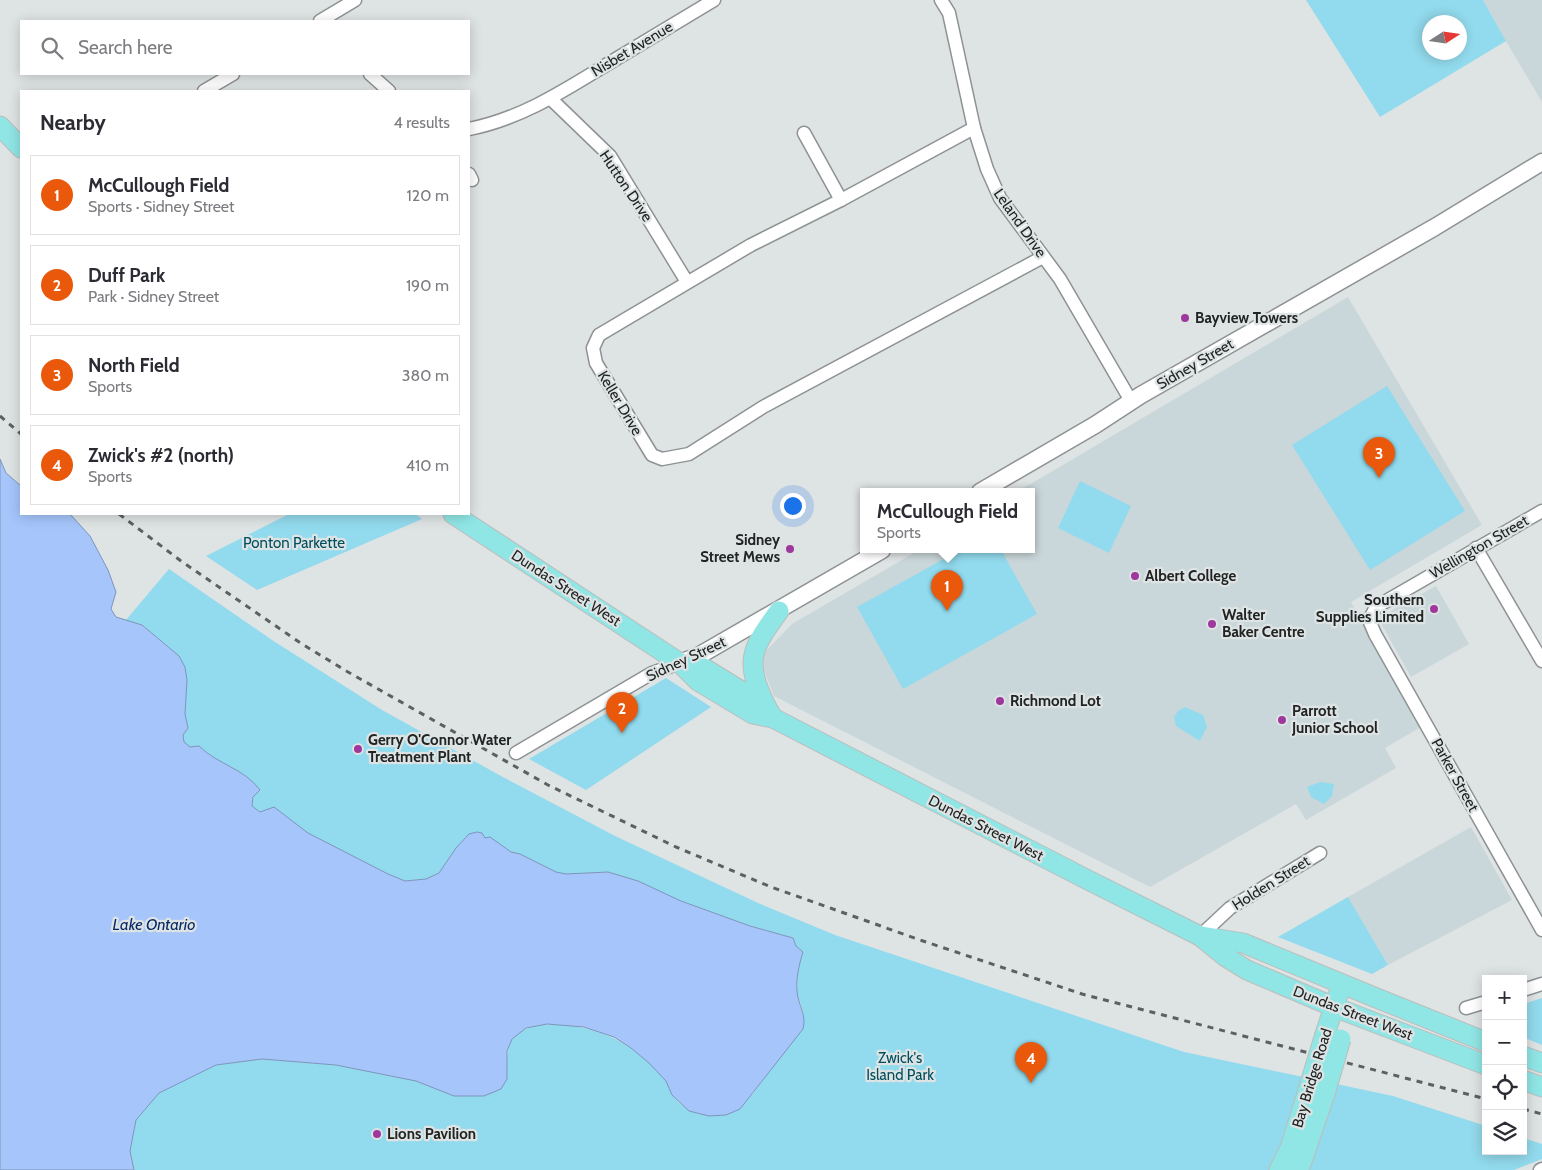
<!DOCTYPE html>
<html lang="en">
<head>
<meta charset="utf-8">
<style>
	body { margin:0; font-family:Cabin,sans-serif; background:#f2f2f3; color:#2b2b33 }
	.controls { position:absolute; right:15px; bottom:15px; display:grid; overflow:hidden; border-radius:0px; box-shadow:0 2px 12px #0003 }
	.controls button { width:45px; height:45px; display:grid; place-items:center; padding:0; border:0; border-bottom:1px solid #e1e1e2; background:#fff; color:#2b2b33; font:25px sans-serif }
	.compass { position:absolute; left:1422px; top:15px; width:45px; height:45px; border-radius:50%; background:#fff; box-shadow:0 2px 12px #0003; rotate:78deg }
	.you { position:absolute; left:792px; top:505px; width:18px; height:18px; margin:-12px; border:4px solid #fff; border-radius:50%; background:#1a73e8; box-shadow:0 0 0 8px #1a73e833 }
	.badge { display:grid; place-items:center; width:32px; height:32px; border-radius:50%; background:#ea580c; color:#fff; font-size:16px; font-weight:700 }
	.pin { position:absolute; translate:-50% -41px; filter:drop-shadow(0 1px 2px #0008) }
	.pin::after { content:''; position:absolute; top:26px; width:18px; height:15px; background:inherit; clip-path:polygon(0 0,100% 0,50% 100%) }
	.popup { position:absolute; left:860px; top:488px; width:175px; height:65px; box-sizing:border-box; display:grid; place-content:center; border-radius:0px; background:#fff; filter:drop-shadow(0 1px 4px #0005); font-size:16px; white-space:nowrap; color:#7c7c81 }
	.popup b { font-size:19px; color:#2b2b33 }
	.popup::after { content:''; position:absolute; left:50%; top:100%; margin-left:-10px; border:10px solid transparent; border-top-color:#fff }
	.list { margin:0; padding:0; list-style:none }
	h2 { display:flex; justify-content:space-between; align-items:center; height:65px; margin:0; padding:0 20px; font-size:21px }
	h2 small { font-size:16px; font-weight:400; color:#7c7c81 }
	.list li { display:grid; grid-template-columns:32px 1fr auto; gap:15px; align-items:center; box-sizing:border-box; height:80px; margin:0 10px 10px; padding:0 10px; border:1px solid #e1e1e2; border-radius:0px }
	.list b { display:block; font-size:19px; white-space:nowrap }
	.list p { margin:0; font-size:16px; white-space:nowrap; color:#7c7c81 }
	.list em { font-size:16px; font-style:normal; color:#7c7c81 }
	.icon { flex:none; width:28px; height:28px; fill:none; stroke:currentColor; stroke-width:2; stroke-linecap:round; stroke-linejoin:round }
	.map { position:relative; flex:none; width:1542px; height:1170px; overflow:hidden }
	.search { position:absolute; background:#fff; box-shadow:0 2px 12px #0003; left:20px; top:20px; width:450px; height:55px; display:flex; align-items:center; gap:12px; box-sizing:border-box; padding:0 18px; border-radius:0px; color:#7c7c81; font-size:19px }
	.panel { position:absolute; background:#fff; box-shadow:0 2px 12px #0003; left:20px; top:90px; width:450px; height:425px; border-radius:0px }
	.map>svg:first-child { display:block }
</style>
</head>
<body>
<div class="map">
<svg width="1542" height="1170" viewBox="0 0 1542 1170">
	<rect width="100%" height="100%" fill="#dee3e4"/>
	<!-- built -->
	<g fill="#cad7da">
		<polygon points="1483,0 1542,0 1542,102 1506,41"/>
		<polygon points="1348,297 1482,525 1351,602 1421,727 1385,748 1396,768 1306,820 1296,804 1150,887 774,696 759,658 792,624 919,550 1031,550 1031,492 1017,492"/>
		<polygon points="1436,586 1469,644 1411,677 1378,618"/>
		<polygon points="1471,827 1512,900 1388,965 1348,897"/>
	</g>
	<!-- green -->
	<g fill="#92daed" fill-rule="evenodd">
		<path d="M1306 0H1483L1506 41 1380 117ZM1430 22H1460V52H1430Z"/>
		<polygon points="1387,386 1465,511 1370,570 1292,445"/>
		<polygon points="1080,481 1131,506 1109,553 1058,528"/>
		<polygon points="289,514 415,514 422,519 257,590 206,556"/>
		<polygon points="960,550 1001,550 1037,614 903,689 857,607"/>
		<path d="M169 569 272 640 382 710 501 776 615 836 758 903 835 935 1184 1052 1393 1096 1486 1126V1151H1523V1138L1542 1144V1159L1514 1170H134L130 1151 136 1120 159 1093 216 1065 262 1059 336 1065 416 1081 454 1096 507 1079C507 1048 505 1032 540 1025 548 1024 555 1025 563 1025 604 1028 638 1047 665 1079 668 1083 669 1088 671 1093 679 1107 694 1112 709 1116L752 1095 776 1062 803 1029V1011L797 993 798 968 803 952 796 946 793 938 750 926 681 901 638 881 608 872 566 874 556 872 520 854 511 852 490 838H485L482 835 469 834 456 848 439 873 426 879 405 881 388 874 308 833 291 821 261 812 252 806 256 785C239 768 215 762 199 746L190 748 184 742 183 735 188 728 185 714 187 680 179 656 142 625 126 620Z"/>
		<polygon points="666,678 711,707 586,790 529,759"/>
		<polygon points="1185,707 1203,715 1207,727 1200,741 1176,726 1174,717 1178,711"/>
		<polygon points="1320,782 1334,784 1332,796 1324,804 1311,797 1307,787"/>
		<polygon points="1348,897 1388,965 1372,974 1278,937"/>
		<polygon points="1542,998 1542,1045 1523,1037 1523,1004"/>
	</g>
	<!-- water -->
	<path fill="#a5c5fb" stroke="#7e95ba" d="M0 459 6 473 21 486V514H70L90 536 108 570 116 592 111 609 116 617 142 625 179 656 185 667 187 680 185 714 188 728 183 735 184 742 190 747 199 746C217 764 245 769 260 790L253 797 252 806 260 812 274 807 308 833 388 874 405 881 426 879 439 873 456 848 469 834 477 832 482 833 485 838 490 837 511 852 520 854 556 872 566 874 608 872 638 881 681 901 750 926 793 938 796 946 803 952C799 965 796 978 797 991 798 1005 807 1015 803 1029L740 1109 726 1115 709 1116 689 1111 672 1095 666 1081 649 1063 631 1048 614 1037 584 1027 547 1024 526 1028 512 1039 507 1051V1079L501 1089 484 1096H454L416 1081 336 1065 262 1059 216 1065 159 1093 136 1120 130 1151 134 1170H0Z"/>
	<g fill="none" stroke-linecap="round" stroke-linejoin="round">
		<defs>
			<g id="minor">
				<polyline points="941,0 949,13 974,128 987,169 1000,198 1060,279 1131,401"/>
				<polyline points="320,21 355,0"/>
				<polyline points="370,74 389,91"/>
				<polyline points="204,91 233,74"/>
				<polyline points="551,99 610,156 687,282"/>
				<polyline points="974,128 841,200 751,245 599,335 593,348 596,363 652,455 662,459 689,454 763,407 1043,257"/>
				<path d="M469 129C520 119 562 92 606 65 642 43 678 22 714 0"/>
				<polyline points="804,133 841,200"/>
				<polyline points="469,174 472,180"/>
				<polyline points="1542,511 1376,607 1369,620 1375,634 1542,930"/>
				<polyline points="1476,548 1542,661"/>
				<polyline points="516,753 652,673 680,663"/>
				<polyline points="1200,936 1230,908 1320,853"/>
				<polyline points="1523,990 1542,984"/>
				<polyline points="1466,1008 1486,1002"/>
				<polyline points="1540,1170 1542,1169"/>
			</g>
			<g id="secondary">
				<polyline points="980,492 1095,425 1141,395 1435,227 1542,162"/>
				<polyline points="680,663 700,655 882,550"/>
			</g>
			<g id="primary">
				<polyline points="0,126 21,148"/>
				<polyline points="453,514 680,663 698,681 753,714 773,718 1088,880 1200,936 1226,957 1247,970 1334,1007 1486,1065"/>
				<polyline points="681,663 704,668 766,706 773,718"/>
				<path d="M766 706C744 661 751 649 779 611"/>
				<polyline points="1200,936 1243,943 1374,997 1486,1042"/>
				<polyline points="1325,1034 1338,995"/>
				<polyline points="1523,1056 1542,1063"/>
				<polyline points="1523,1080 1542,1087"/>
				<polyline points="1279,1170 1290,1148 1308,1090"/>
				<polyline points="1299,1170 1325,1094"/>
			</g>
		</defs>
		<!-- minor casing -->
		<use href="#minor" stroke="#8e9294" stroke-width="15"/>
		<!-- secondary casing -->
		<use href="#secondary" stroke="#8e9294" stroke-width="19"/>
		<!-- primary casing -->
		<use href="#primary" stroke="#bdbdbd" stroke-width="21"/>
		<!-- minor -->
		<use href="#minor" stroke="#fff" stroke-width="12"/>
		<!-- secondary -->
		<use href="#secondary" stroke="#fff" stroke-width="16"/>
		<!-- primary -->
		<use href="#primary" stroke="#90e6e5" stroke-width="19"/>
		<!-- rail -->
		<g stroke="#5d6060" stroke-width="3" stroke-dasharray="6 6" stroke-linecap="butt">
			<polyline points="0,416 21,434"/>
			<polyline points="119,514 181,561 302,644 348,672 548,785 676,847 771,887 923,941 1082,994 1486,1099"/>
			<polyline points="1523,1109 1542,1114"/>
		</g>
		<defs>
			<g id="primary-bridge">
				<polyline points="1308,1090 1325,1034"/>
				<polyline points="1325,1094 1341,1039"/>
			</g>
		</defs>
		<!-- primary-bridge casing -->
		<use href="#primary-bridge" stroke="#bdbdbd" stroke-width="21" stroke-linecap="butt"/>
		<!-- primary-bridge -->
		<use href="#primary-bridge" stroke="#90e6e5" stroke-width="19"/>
	</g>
	<!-- markers -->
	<g fill="#9f389c" stroke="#dee3e4" stroke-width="2">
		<circle cx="1185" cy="318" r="5"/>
		<circle cx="790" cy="549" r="5"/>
		<circle cx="1135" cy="576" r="5"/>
		<circle cx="1434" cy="609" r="5"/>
		<circle cx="1212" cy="624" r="5"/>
		<circle cx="1000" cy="701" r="5"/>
		<circle cx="1282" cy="720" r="5"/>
		<circle cx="358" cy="749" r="5"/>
		<circle cx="377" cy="1134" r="5"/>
	</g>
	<g text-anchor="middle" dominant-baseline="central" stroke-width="4.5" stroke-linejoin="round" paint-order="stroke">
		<!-- street labels -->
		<g font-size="15" fill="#222424" stroke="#dee3e4">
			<text transform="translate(632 49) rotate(-31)">Nisbet Avenue</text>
			<text transform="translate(626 186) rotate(56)">Hutton Drive</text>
			<text transform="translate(1020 223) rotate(55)">Leland Drive</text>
			<text transform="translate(1195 364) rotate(-30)">Sidney Street</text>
			<text transform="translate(620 403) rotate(59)">Keller Drive</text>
			<text transform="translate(1479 547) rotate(-30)">Wellington Street</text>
			<text transform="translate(566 588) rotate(33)">Dundas Street West</text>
			<text transform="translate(686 659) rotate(-25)">Sidney Street</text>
			<text transform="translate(1455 775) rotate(61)">Parker Street</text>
			<text transform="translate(986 828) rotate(27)">Dundas Street West</text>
			<text transform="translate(1271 883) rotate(-32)">Holden Street</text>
			<text transform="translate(1353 1013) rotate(21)">Dundas Street West</text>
			<text transform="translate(1312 1078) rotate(-73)">Bay Bridge Road</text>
		</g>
		<!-- poi labels -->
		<g font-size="15" font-weight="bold" fill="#222424" stroke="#dee3e4" text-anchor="start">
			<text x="1195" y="318">Bayview Towers</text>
			<text x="780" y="540" text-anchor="end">Sidney<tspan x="780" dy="17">Street Mews</tspan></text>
			<text x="1145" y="576">Albert College</text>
			<text x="1424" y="600" text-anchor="end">Southern<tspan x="1424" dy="17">Supplies Limited</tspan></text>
			<text x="1222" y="615">Walter<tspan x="1222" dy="17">Baker Centre</tspan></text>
			<text x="1010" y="701">Richmond Lot</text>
			<text x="1292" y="711">Parrott<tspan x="1292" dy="17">Junior School</tspan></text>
			<text x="368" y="740">Gerry O'Connor Water<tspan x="368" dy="17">Treatment Plant</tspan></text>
			<text x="387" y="1134">Lions Pavilion</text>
		</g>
		<!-- park labels -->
		<g font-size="15" fill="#014e5d" stroke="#dee3e4">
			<text x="294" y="543">Ponton Parkette</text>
			<text x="900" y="1058">Zwick's<tspan x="900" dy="17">Island Park</tspan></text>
		</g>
		<!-- water labels -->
		<g font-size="16" font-style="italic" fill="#072a67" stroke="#dee3e4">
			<text x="154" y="924">Lake Ontario</text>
		</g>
	</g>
</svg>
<div class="controls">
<button>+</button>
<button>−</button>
<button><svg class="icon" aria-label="locate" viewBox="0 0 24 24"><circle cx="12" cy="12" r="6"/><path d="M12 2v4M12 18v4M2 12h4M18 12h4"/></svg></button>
<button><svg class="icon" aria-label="layers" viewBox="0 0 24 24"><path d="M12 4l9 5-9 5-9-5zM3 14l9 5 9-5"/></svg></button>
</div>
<svg class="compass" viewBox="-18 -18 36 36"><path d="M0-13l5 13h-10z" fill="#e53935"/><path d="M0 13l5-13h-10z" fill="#7c7c81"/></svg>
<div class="you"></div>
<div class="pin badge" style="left:947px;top:611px">1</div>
<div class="popup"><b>McCullough Field</b>Sports</div>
<div class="pin badge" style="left:622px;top:733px">2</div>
<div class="pin badge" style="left:1379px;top:478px">3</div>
<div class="pin badge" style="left:1031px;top:1083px">4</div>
<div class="search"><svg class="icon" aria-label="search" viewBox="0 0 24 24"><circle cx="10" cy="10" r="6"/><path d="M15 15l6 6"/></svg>Search here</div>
<section class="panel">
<h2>Nearby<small>4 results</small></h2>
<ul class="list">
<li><span class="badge">1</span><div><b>McCullough Field</b><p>Sports · Sidney Street</p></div><em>120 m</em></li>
<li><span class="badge">2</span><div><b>Duff Park</b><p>Park · Sidney Street</p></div><em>190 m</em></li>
<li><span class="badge">3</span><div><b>North Field</b><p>Sports</p></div><em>380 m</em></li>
<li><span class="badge">4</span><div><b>Zwick's #2 (north)</b><p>Sports</p></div><em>410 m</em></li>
</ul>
</section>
</div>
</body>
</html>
